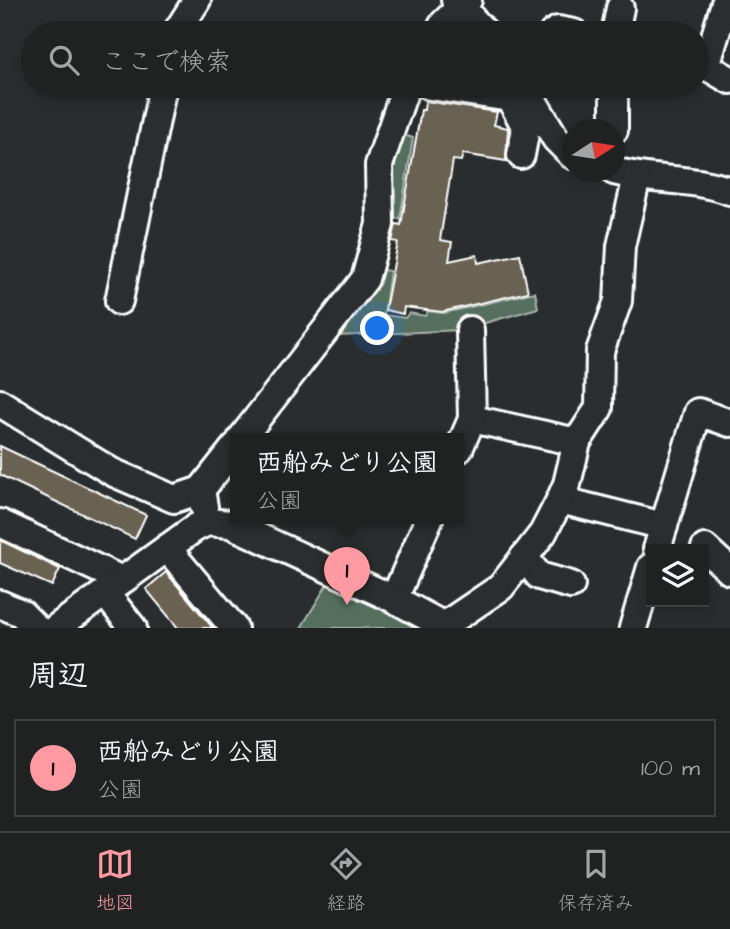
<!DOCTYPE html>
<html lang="ja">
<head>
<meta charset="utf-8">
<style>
	body { margin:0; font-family:"Architects Daughter","Klee One",sans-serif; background:#282a2a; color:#f1f3f6 }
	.controls { position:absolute; right:21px; bottom:21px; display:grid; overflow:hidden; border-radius:0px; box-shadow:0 4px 10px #0003 }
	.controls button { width:63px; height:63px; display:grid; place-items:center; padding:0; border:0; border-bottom:2px solid #3d3f40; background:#202222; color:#f1f3f6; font:35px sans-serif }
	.compass { position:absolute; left:562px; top:119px; width:63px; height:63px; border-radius:50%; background:#202222; box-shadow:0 4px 10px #0003; rotate:78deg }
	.you { position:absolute; left:378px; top:329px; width:24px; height:24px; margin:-18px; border:5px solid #fff; border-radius:50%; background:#1a73e8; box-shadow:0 0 0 10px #1a73e833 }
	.badge { display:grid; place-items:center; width:46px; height:46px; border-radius:50%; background:#ff9aa2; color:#111; font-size:23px; font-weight:700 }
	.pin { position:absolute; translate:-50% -58px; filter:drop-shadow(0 2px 4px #0008) }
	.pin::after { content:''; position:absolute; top:37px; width:24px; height:21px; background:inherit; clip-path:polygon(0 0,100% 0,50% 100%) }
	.popup { position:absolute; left:230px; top:433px; width:234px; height:91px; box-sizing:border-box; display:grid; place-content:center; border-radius:0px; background:#202222; filter:drop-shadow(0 2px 5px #0005); font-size:23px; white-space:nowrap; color:#a2a4a5 }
	.popup b { font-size:26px; color:#f1f3f6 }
	.popup::after { content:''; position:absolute; left:50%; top:100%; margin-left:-14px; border:14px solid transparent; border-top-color:#202222 }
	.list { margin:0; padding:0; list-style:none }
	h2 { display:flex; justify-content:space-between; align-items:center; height:91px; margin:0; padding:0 28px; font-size:30px }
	h2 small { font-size:23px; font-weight:400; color:#a2a4a5 }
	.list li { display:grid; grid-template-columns:46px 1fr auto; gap:21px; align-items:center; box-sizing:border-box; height:98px; margin:0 14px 14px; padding:0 14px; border:2px solid #3d3f40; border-radius:0px }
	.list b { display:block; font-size:26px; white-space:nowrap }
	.list p { margin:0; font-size:23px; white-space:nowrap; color:#a2a4a5 }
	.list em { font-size:23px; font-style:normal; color:#a2a4a5 }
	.icon { flex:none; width:38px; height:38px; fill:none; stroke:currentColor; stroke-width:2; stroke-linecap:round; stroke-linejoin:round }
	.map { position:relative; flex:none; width:730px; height:628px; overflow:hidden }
	.search { position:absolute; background:#202222; box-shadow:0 4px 10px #0003; left:21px; right:21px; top:21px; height:77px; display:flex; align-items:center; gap:18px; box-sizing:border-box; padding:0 24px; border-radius:38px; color:#a2a4a5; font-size:26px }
	.sheet { height:203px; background:#202222 }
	nav { display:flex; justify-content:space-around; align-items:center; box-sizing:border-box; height:98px; border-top:2px solid #3d3f40; background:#202222; font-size:19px; color:#a2a4a5 }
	nav a { display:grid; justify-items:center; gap:4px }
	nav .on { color:#ff9aa2 }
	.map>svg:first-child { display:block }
</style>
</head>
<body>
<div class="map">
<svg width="730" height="628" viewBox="0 0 730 628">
	<rect width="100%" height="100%" fill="#2a2d2e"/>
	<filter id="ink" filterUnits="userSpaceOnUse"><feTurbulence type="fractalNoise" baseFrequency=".0143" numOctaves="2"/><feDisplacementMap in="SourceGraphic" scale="14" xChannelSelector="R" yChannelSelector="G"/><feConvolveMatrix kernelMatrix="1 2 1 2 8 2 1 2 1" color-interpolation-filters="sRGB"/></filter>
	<g filter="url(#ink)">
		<!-- green -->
		<g fill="#546e5d" stroke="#aab6ae" stroke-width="2">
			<polygon points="398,133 413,138 400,219 387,217 388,184"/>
			<polygon points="376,269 390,271 384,315 405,318 409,313 425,316 428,311 444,313 535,292 538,308 460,330 338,336 336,333"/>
			<polygon points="328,583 430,628 301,628"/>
		</g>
		<!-- building -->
		<g fill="#696252" stroke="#fff" stroke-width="2">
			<polygon points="425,101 497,112 494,125 508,128 506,161 463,154 461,161 453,160 440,240 452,242 449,261 477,255 478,263 520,254 528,292 442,312 404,307 403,314 385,310 398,242 392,241 396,224 401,225 421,110 424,110"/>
			<polygon points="0,446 146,515 135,539 0,475"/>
			<polygon points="0,540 60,569 52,586 0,563"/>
			<polygon points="166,572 213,628 178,628 146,589"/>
		</g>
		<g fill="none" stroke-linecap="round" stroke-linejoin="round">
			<defs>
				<g id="minor">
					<polyline points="455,0 485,33"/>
					<polyline points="726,0 706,66 730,80"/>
					<polyline points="176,33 197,0"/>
					<polyline points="438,33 444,23 468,0"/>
					<polyline points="553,33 558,30 574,33"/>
					<polyline points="615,33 620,8"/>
					<polyline points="430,86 510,98 526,128 521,155"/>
					<polyline points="524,86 556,139 572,155"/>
					<polyline points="614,86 614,130"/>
					<path d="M614 171C653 182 693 177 730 191"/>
					<polyline points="119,301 163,86"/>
					<polyline points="0,403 112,472 174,499 201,490"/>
					<polyline points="472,419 577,442"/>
					<polyline points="241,439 365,279 380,224 379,165 406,86"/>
					<polyline points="459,449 472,419 470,330"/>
					<polyline points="560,500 664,526"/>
					<polyline points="204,507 201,490 235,447"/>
					<polyline points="0,523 122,580"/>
					<polyline points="167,548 234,628"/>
					<polyline points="705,548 730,571"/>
					<polyline points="657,549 698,412 730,423"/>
					<polyline points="524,557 539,576 571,585"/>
					<polyline points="105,593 133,628"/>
					<polyline points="394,599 429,519"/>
					<polyline points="0,604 21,613 36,628"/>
					<polyline points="445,625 501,587 543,533 560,500 567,484 577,442 599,408 600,351 618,301 621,246 637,177"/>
					<polyline points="56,628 195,528 207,522 230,524 394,599 448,628"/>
					<polyline points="633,628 651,567"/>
				</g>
			</defs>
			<!-- minor casing -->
			<use href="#minor" stroke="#fff" stroke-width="32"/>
			<!-- minor -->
			<use href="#minor" stroke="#2a2d2e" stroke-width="26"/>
		</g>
	</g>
</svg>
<div class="controls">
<button><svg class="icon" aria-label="layers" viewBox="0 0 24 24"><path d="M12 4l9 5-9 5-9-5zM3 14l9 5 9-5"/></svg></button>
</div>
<svg class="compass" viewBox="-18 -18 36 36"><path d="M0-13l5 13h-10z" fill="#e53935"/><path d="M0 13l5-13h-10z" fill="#a2a4a5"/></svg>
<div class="you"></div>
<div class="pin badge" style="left:347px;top:605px">1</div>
<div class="popup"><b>西船みどり公園</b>公園</div>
<div class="search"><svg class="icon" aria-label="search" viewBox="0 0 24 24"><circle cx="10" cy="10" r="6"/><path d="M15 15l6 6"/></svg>ここで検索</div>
</div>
<section class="sheet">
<h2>周辺<small></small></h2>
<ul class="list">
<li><span class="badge">1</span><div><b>西船みどり公園</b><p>公園</p></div><em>100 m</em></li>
</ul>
</section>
<nav>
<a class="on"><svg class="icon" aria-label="map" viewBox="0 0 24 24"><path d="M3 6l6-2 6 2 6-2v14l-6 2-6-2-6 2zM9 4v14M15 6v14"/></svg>地図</a>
<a><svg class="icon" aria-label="directions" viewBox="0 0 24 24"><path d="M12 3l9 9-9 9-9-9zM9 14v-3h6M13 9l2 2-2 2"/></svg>経路</a>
<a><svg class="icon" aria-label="saved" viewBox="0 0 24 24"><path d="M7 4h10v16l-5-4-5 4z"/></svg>保存済み</a>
</nav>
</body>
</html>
